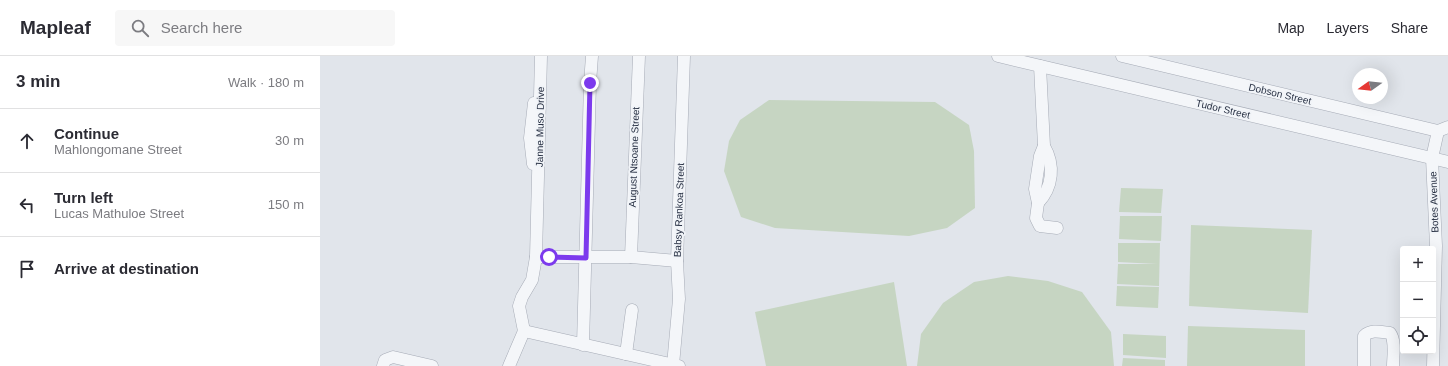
<!DOCTYPE html>
<html lang="en">
<head>
<meta charset="utf-8">
<style>
	body { margin:0; font-family:Arial,sans-serif; background:#f7f7f7; color:#2b2b33 }
	.controls { position:absolute; right:12px; bottom:12px; display:grid; overflow:hidden; border-radius:4px; box-shadow:0 4px 16px #0002 }
	.controls button { width:36px; height:36px; display:grid; place-items:center; padding:0; border:0; border-bottom:1px solid #e1e1e2; background:#fff; color:#2b2b33; font:20px sans-serif }
	.compass { position:absolute; left:1032px; top:12px; width:36px; height:36px; border-radius:50%; background:#fff; box-shadow:0 4px 16px #0002; rotate:255deg }
	.stop { position:absolute; width:12px; height:12px; margin:-9px; border:3px solid #7c3aed; border-radius:50%; background:#fff }
	.stop.end { background:#7c3aed; border-color:#fff; box-shadow:0 1px 4px #0008 }
	.list { margin:0; padding:0; list-style:none }
	h2 { display:flex; justify-content:space-between; align-items:center; height:52px; margin:0; padding:0 16px; font-size:17px }
	h2 small { font-size:13px; font-weight:400; color:#7c7c81 }
	.list li { display:grid; grid-template-columns:26px 1fr auto; gap:12px; align-items:center; box-sizing:border-box; height:64px; padding:0 16px; border-top:1px solid #e1e1e2 }
	.list b { display:block; font-size:15px; white-space:nowrap }
	.list p { margin:0; font-size:13px; white-space:nowrap; color:#7c7c81 }
	.list em { font-size:13px; font-style:normal; color:#7c7c81 }
	.icon { flex:none; width:22px; height:22px; fill:none; stroke:currentColor; stroke-width:2; stroke-linecap:round; stroke-linejoin:round }
	.map { position:relative; flex:none; width:1128px; height:310px; overflow:hidden }
	header { display:flex; align-items:center; gap:24px; box-sizing:border-box; height:56px; padding:0 20px; background:#fff; border-bottom:1px solid #e1e1e2 }
	header strong { font-size:19px }
	nav { display:flex; gap:22px; margin-inline-start:auto; font-size:14px }
	.search { width:280px; height:36px; background:#f7f7f7; display:flex; align-items:center; gap:10px; box-sizing:border-box; padding:0 14px; border-radius:4px; color:#7c7c81; font-size:15px }
	main { display:flex }
	aside { flex:1; background:#fff }
	.map>svg:first-child { display:block }
</style>
</head>
<body>
<header>
<strong>Mapleaf</strong>
<div class="search"><svg class="icon" aria-label="search" viewBox="0 0 24 24"><circle cx="10" cy="10" r="6"/><path d="M15 15l6 6"/></svg>Search here</div>
<nav><a>Map</a><a>Layers</a><a>Share</a></nav>
</header>
<main>
<aside>
<h2>3 min<small>Walk · 180 m</small></h2>
<ul class="list">
<li><svg class="icon" aria-label="ahead" viewBox="0 0 24 24"><path d="M12 20V5M6 11l6-6 6 6"/></svg><div><b>Continue</b><p>Mahlongomane Street</p></div><em>30 m</em></li>
<li><svg class="icon" aria-label="left" viewBox="0 0 24 24"><path d="M17 20v-9H6M10 6l-5 5 5 5"/></svg><div><b>Turn left</b><p>Lucas Mathuloe Street</p></div><em>150 m</em></li>
<li><svg class="icon" aria-label="arrive" viewBox="0 0 24 24"><path d="M6 21V4h12l-3 4 3 4H6"/></svg><div><b>Arrive at destination</b></div></li>
</ul>
</aside>
<div class="map">
<svg width="1128" height="310" viewBox="0 0 1128 310">
	<rect width="100%" height="100%" fill="#e1e5eb"/>
	<!-- green -->
	<g fill="#c6d5c2">
		<polygon points="449,44 615,46 649,69 654,95 655,152 627,172 589,180 455,172 421,161 404,115 409,85 420,64"/>
		<polygon points="801,132 843,133 841,157 799,156"/>
		<polygon points="800,160 842,160 841,185 799,183"/>
		<polygon points="871,169 992,174 988,257 869,250"/>
		<polygon points="798,187 840,187 839,230 797,228 798,208 837,208 798,206"/>
		<polygon points="688,220 728,225 762,236 791,276 794,310 597,310 601,278 623,247 654,226"/>
		<polygon points="574,226 587,310 446,310 435,256"/>
		<polygon points="797,230 839,231 838,252 796,250"/>
		<polygon points="868,270 985,274 985,310 867,310"/>
		<polygon points="803,278 846,280 846,302 803,299"/>
		<polygon points="803,302 845,304 845,310 802,310"/>
	</g>
	<g fill="none" stroke-linecap="round" stroke-linejoin="round">
		<defs>
			<g id="minor">
				<polyline points="678,0 1128,106"/>
				<polyline points="802,0 1118,75"/>
				<polyline points="724,90 720,100 715,133 718,147 716,162 720,170 737,172"/>
				<polyline points="213,108 210,82 214,47"/>
				<path d="M718 147C733 131 735 109 724 90L720 10"/>
				<polyline points="216,201 311,201 357,205"/>
				<polyline points="311,201 319,0"/>
				<polyline points="204,275 199,250 202,241 212,224 216,201 221,0"/>
				<polyline points="204,275 359,310"/>
				<polyline points="263,289 270,27 272,0"/>
				<polyline points="306,298 312,254"/>
				<polyline points="353,309 359,243 357,205 364,0"/>
				<polyline points="63,310 65,304 73,301 112,310"/>
				<polyline points="189,310 204,275"/>
				<path d="M1044 310V280C1051 273 1061 276 1070 277 1076 285 1073 300 1073 310"/>
				<polyline points="1113,310 1116,190 1112,102 1118,75 1128,71"/>
			</g>
		</defs>
		<!-- minor casing -->
		<use href="#minor" stroke="#a6abb6" stroke-width="13"/>
		<!-- minor -->
		<use href="#minor" stroke="#f4f6f9" stroke-width="12"/>
	</g>
	<g fill="none" stroke-linecap="round" stroke-linejoin="round">
		<!-- route -->
		<polyline stroke="#7c3aed" stroke-width="5" points="229,201 266,202 270,27"/>
	</g>
	<g text-anchor="middle" dominant-baseline="central" stroke-width="3.5" stroke-linejoin="round" paint-order="stroke">
		<!-- street labels -->
		<g font-size="10" fill="#283144" stroke="#f1f4f8">
			<text transform="translate(960 38) rotate(13)">Dobson Street</text>
			<text transform="translate(903 53) rotate(13)">Tudor Street</text>
			<text transform="translate(220 71) rotate(-89)">Janne Muso Drive</text>
			<text transform="translate(314 101) rotate(-88)">August Ntsoane Street</text>
			<text transform="translate(1114 146) rotate(-92)">Botes Avenue</text>
			<text transform="translate(359 154) rotate(-88)">Babsy Rankoa Street</text>
		</g>
	</g>
</svg>
<div class="controls">
<button>+</button>
<button>−</button>
<button><svg class="icon" aria-label="locate" viewBox="0 0 24 24"><circle cx="12" cy="12" r="6"/><path d="M12 2v4M12 18v4M2 12h4M18 12h4"/></svg></button>
</div>
<svg class="compass" viewBox="-18 -18 36 36"><path d="M0-13l5 13h-10z" fill="#e53935"/><path d="M0 13l5-13h-10z" fill="#7c7c81"/></svg>
<div class="stop" style="left:229px;top:201px"></div>
<div class="stop end" style="left:270px;top:27px"></div>
</div>
</main>
</body>
</html>
